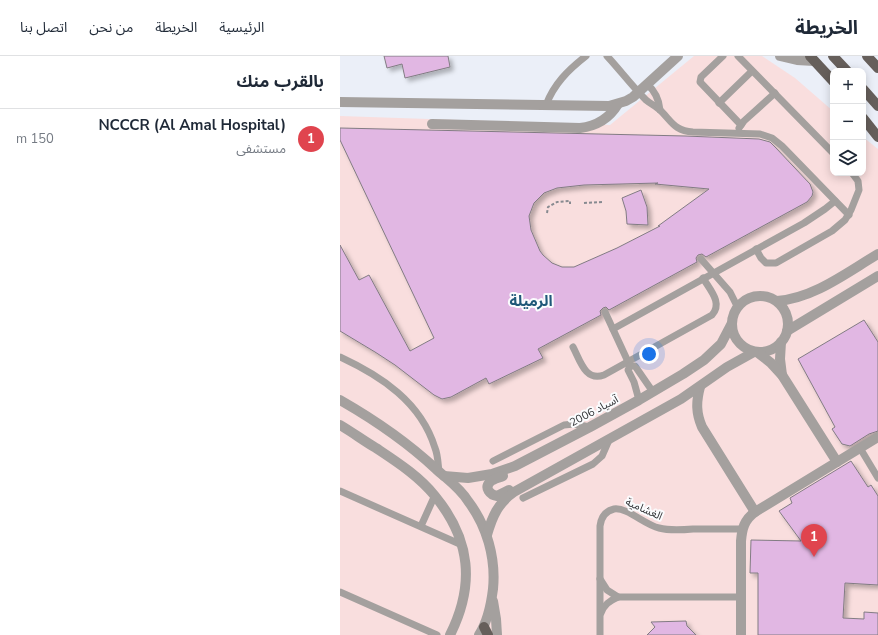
<!DOCTYPE html>
<html lang="ar">
<head>
<meta charset="utf-8">
<style>
	body { margin:0; font-family:"Nunito Sans","Noto Sans Arabic",sans-serif; background:#f6f6f7; color:#1f2937; direction:rtl }
	.controls { position:absolute; right:12px; top:12px; display:grid; overflow:hidden; border-radius:8px; box-shadow:0 2px 10px #0003 }
	.controls button { width:36px; height:36px; display:grid; place-items:center; padding:0; border:0; border-bottom:1px solid #e0e1e3; background:#fff; color:#1f2937; font:20px sans-serif }
	.you { position:absolute; left:309px; top:298px; width:14px; height:14px; margin:-10px; border:3px solid #fff; border-radius:50%; background:#1a73e8; box-shadow:0 0 0 6px #1a73e833 }
	.badge { display:grid; place-items:center; width:26px; height:26px; border-radius:50%; background:#b45309; color:#fff; font-size:13px; font-weight:700 }
	.pin { position:absolute; translate:-50% -33px; filter:drop-shadow(0 1px 2px #0008) }
	.pin::after { content:''; position:absolute; top:21px; width:14px; height:12px; background:inherit; clip-path:polygon(0 0,100% 0,50% 100%) }
	.list { margin:0; padding:0; list-style:none }
	h2 { display:flex; justify-content:space-between; align-items:center; height:52px; margin:0; padding:0 16px; font-size:17px }
	h2 small { font-size:13px; font-weight:400; color:#747a83 }
	.list li { display:grid; grid-template-columns:26px 1fr auto; gap:12px; align-items:center; box-sizing:border-box; height:60px; padding:0 16px; border-top:1px solid #e0e1e3 }
	.list b { display:block; font-size:15px; white-space:nowrap }
	.list p { margin:0; font-size:13px; white-space:nowrap; color:#747a83 }
	.list em { font-size:13px; font-style:normal; color:#747a83 }
	.icon { flex:none; width:22px; height:22px; fill:none; stroke:currentColor; stroke-width:2; stroke-linecap:round; stroke-linejoin:round }
	.map { position:relative; flex:none; width:538px; height:579px; overflow:hidden; direction:ltr }
	header { display:flex; align-items:center; gap:24px; box-sizing:border-box; height:56px; padding:0 20px; background:#fff; border-bottom:1px solid #e0e1e3 }
	header strong { font-size:19px }
	nav { display:flex; gap:22px; margin-inline-start:auto; font-size:14px }
	main { display:flex }
	aside { flex:1; background:#fff }
	.map>svg:first-child { display:block }
</style>
</head>
<body>
<header>
<strong>الخريطة</strong>
<nav><a>الرئيسية</a><a>الخريطة</a><a>من نحن</a><a>اتصل بنا</a></nav>
</header>
<main>
<div class="map">
<svg width="538" height="579" viewBox="0 0 538 579">
	<defs>
		<filter id="shadow"><feDropShadow dx="3.5" dy="3.5" stdDeviation="2" flood-color="#0004"/></filter>
	</defs>
	<rect width="100%" height="100%" fill="#ebeff8"/>
	<!-- medical -->
	<polygon fill="#f9dede" points="354,0 422,0 455,22 493,55 493,117 523,117 523,81 538,93 538,579 0,579 0,60 270,69"/>
	<!-- building -->
	<g fill="#e1b7e3" stroke="#827c83" fill-rule="evenodd" filter="url(#shadow)">
		<polygon points="44,0 108,0 110,11 65,22 62,8 47,12"/>
		<path d="M0 72 345 80 419 83 430 86 436 92 470 128 473 136 472 140 467 146 366 201 362 198 358 199 356 202 357 206 269 254 266 251 263 252 260 255 261 259 198 293 203 302 149 328 146 322 111 341 102 343 94 339 55 309 35 296 0 275V189L19 224 29 219 70 295 94 282 0 84ZM318 127 315 128 369 133 318 170H320L277 192 234 211H222L212 207 203 199 200 195 191 174 189 160 194 147 204 137 217 132 244 129Z"/>
		<polygon points="301,134 307,151 308,169 287,168 286,155 282,142"/>
		<polygon points="524,264 538,286 538,375 529,378 510,390 502,388 492,373 495,371 458,303"/>
		<polygon points="511,405 528,431 531,429 538,440 538,529 505,527 503,562 524,563 524,556 538,557 538,579 418,579 418,517 410,517 411,484 461,485 439,455 452,447 450,442"/>
		<polygon points="346,565 347,570 356,579 307,579 315,571 311,566"/>
	</g>
	<g fill="none" stroke-linecap="round" stroke-linejoin="round">
		<!-- path -->
		<g stroke="#878a90" stroke-width="2" stroke-dasharray="3 2" stroke-linecap="butt">
			<polyline points="244,147 263,146"/>
			<polyline points="207,157 208,151 217,146 230,145 230,148"/>
		</g>
		<!-- lane -->
		<g stroke="#a4a09e" stroke-width="7">
			<path d="M267 0C280 14 292 30 306 44 311 48 317 51 321 55 332 66 335 75 353 76L420 78 432 82 442 90 509 159"/>
			<polyline points="383,0 361,21 360,26 401,69"/>
			<polyline points="398,0 493,97"/>
			<path d="M307 28C315 35 319 43 320 54"/>
			<polyline points="379,47 412,15"/>
			<path d="M206 49C214 28 228 14 246 0"/>
			<polyline points="399,72 404,65 435,37"/>
			<polyline points="416,193 421,202 426,207 436,207 492,175 505,164 511,154 519,134 518,125 512,117"/>
			<polyline points="361,203 390,236 397,250"/>
			<polyline points="265,256 290,310 288,314 294,326 299,344"/>
			<polyline points="273,273 464,167 485,153 495,145"/>
			<path d="M233 291C240 304 245 326 264 319L372 259C383 247 370 234 363 222"/>
			<path d="M0 301C41 320 81 346 95 392 98 399 98 408 99 416"/>
			<polyline points="290,310 295,310 313,336"/>
			<polyline points="520,392 538,422"/>
			<polyline points="153,405 224,369 234,368 250,371"/>
			<polyline points="0,435 122,489"/>
			<polyline points="183,442 253,408 262,400 269,384"/>
			<polyline points="81,470 95,439"/>
			<polyline points="260,523 267,534 278,541"/>
			<polyline points="0,536 97,579"/>
			<path d="M261 557C264 549 269 545 278 541H401"/>
			<path d="M260 579V470C261 462 265 455 274 453 287 451 305 469 319 472 330 475 342 474 353 473 369 473 386 473 402 473"/>
		</g>
		<!-- street -->
		<g stroke="#a4a09e" stroke-width="10">
			<polyline points="440,0 457,4 474,5"/>
			<polyline points="0,46 269,50 286,45 293,41 338,0"/>
			<path d="M92 68 240 72C257 70 269 63 278 48"/>
			<circle cx="420" cy="268" r="28"/>
			<path d="M437 245C474 242 506 217 538 198"/>
			<polyline points="447,275 538,220"/>
			<polyline points="441,286 440,303 442,319"/>
			<polyline points="417,296 431,307 442,319 497,406"/>
			<path d="M360 331C356 346 356 357 362 371L415 456"/>
			<path d="M0 344C35 364 67 386 96 413 107 423 120 432 128 445 147 470 156 502 153 533 151 550 148 565 139 579"/>
			<path d="M0 369C12 376 24 385 36 392 57 406 79 420 95 440 131 484 135 529 110 579"/>
			<polyline points="104,420 128,422 152,418 175,410 250,371 299,344 343,318 364,304 381,288 392,267"/>
			<path d="M163 420C159 422 153 423 150 426 144 432 150 439 157 440L169 434"/>
			<path d="M147 479C152 461 158 447 174 436L341 343 387 311 414 296"/>
			<polyline points="153,545 156,563 157,579"/>
			<path d="M401 579V485C402 473 404 464 415 456L538 381"/>
		</g>
		<!-- primary -->
		<g stroke="#665f5b" stroke-width="10">
			<polyline points="470,0 493,25"/>
			<polyline points="493,0 507,15"/>
			<polyline points="527,0 538,12"/>
			<polyline points="523,33 538,50"/>
			<polyline points="523,62 538,81"/>
			<polyline points="144,571 148,579"/>
		</g>
	</g>
	<g text-anchor="middle" dominant-baseline="central" stroke-width="4" stroke-linejoin="round" paint-order="stroke">
		<!-- street labels -->
		<g font-size="11" fill="#323437" stroke="#fbfcfe">
			<text transform="translate(254 355) rotate(-28)">آسياد 2006</text>
			<text transform="translate(304 453) rotate(24)">الغشامية</text>
		</g>
		<!-- district labels -->
		<g font-size="15" font-weight="bold" fill="#1f5879" stroke="#fbfcfe">
			<text x="191" y="245">الرميلة</text>
		</g>
	</g>
</svg>
<div class="controls">
<button>+</button>
<button>−</button>
<button><svg class="icon" aria-label="layers" viewBox="0 0 24 24"><path d="M12 4l9 5-9 5-9-5zM3 14l9 5 9-5"/></svg></button>
</div>
<div class="you"></div>
<div class="pin badge" style="left:474px;top:501px;background:#e0444e">1</div>
</div>
<aside>
<h2>بالقرب منك<small></small></h2>
<ul class="list">
<li><span class="badge" style="background:#e0444e">1</span><div><b>NCCCR (Al Amal Hospital)</b><p>مستشفى</p></div><em>150 m</em></li>
</ul>
</aside>
</main>
</body>
</html>
